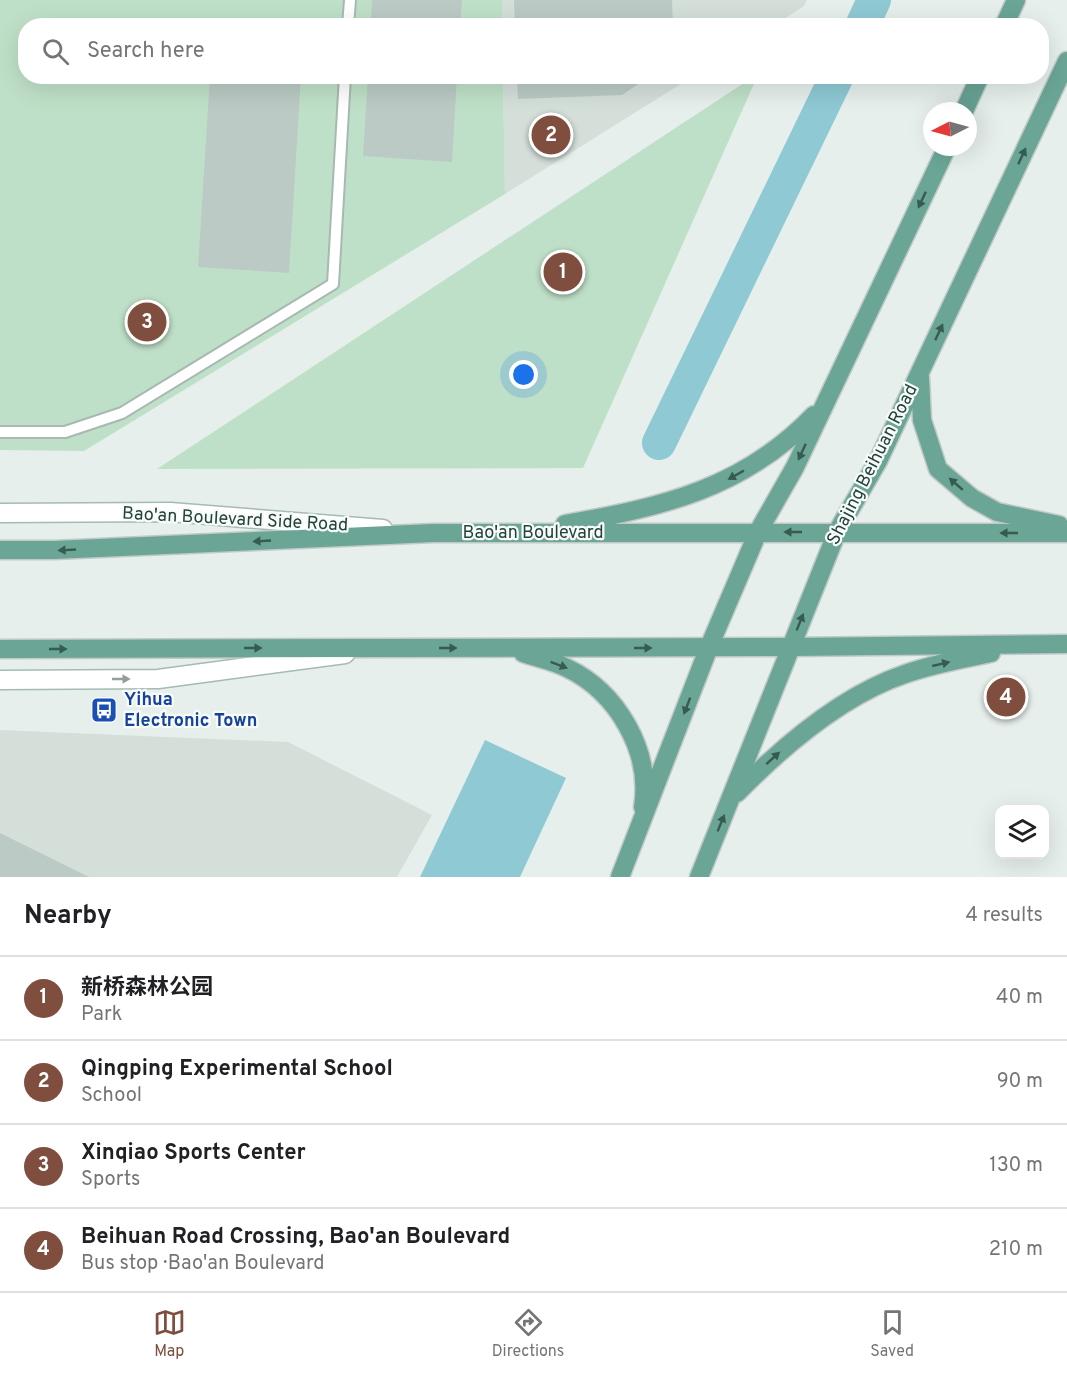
<!DOCTYPE html>
<html lang="en">
<head>
<meta charset="utf-8">
<style>
	body { margin:0; font-family:Overpass,"Noto Sans SC",sans-serif; background:#f2f2f2; color:#202124 }
	.controls { position:absolute; right:18px; bottom:18px; display:grid; overflow:hidden; border-radius:12px; box-shadow:0 6px 24px #0002 }
	.controls button { width:54px; height:54px; display:grid; place-items:center; padding:0; border:0; border-bottom:2px solid #e0e0e0; background:#fff; color:#202124; font:30px sans-serif }
	.compass { position:absolute; left:923px; top:102px; width:54px; height:54px; border-radius:50%; background:#fff; box-shadow:0 6px 24px #0002; rotate:264deg }
	.you { position:absolute; left:524px; top:375px; width:21px; height:21px; margin:-15px; border:4px solid #fff; border-radius:50%; background:#1a73e8; box-shadow:0 0 0 9px #1a73e833 }
	.badge { display:grid; place-items:center; width:39px; height:39px; border-radius:50%; background:#7f4e3f; color:#fff; font-size:20px; font-weight:700 }
	.pin { position:absolute; translate:-50% -50%; border:3px solid #fff; box-shadow:0 2px 6px #0006 }
	.list { margin:0; padding:0; list-style:none }
	h2 { display:flex; justify-content:space-between; align-items:center; height:78px; margin:0; padding:0 24px; font-size:26px }
	h2 small { font-size:20px; font-weight:400; color:#757577 }
	.list li { display:grid; grid-template-columns:39px 1fr auto; gap:18px; align-items:center; box-sizing:border-box; height:84px; padding:0 24px; border-top:2px solid #e0e0e0 }
	.list b { display:block; font-size:22px; white-space:nowrap }
	.list p { margin:0; font-size:20px; white-space:nowrap; color:#757577 }
	.list em { font-size:20px; font-style:normal; color:#757577 }
	.icon { flex:none; width:33px; height:33px; fill:none; stroke:currentColor; stroke-width:2; stroke-linecap:round; stroke-linejoin:round }
	.map { position:relative; flex:none; width:1067px; height:877px; overflow:hidden }
	.search { position:absolute; background:#fff; box-shadow:0 6px 24px #0002; left:18px; right:18px; top:18px; height:66px; display:flex; align-items:center; gap:15px; box-sizing:border-box; padding:0 21px; border-radius:24px; color:#757577; font-size:22px }
	.sheet { height:414px; background:#fff }
	nav { display:flex; justify-content:space-around; align-items:center; box-sizing:border-box; height:84px; border-top:2px solid #e0e0e0; background:#fff; font-size:16px; color:#757577 }
	nav a { display:grid; justify-items:center; gap:3px }
	nav .on { color:#7f4e3f }
	.map>svg:first-child { display:block }
</style>
</head>
<body>
<div class="map">
<svg width="1067" height="877" viewBox="0 0 1067 877">
	<rect width="100%" height="100%" fill="#e6efeb"/>
	<!-- built -->
	<g fill="#d4dfda">
		<polygon points="502,0 807,0 804,6 773,26 502,25"/>
		<polygon points="503,76 692,77 505,194"/>
		<polygon points="0,730 288,742 432,815 397,877 0,877"/>
	</g>
	<!-- green -->
	<g fill="#bfe0c8">
		<polygon points="0,0 502,0 502,25 26,26 26,76 503,77 505,194 84,451 0,450"/>
		<polygon points="753,77 757,77 583,468 157,469"/>
	</g>
	<!-- water -->
	<polygon fill="#8ec9d4" points="485,740 566,778 520,877 420,877"/>
	<g fill="none" stroke-linecap="round" stroke-linejoin="round">
		<!-- river -->
		<g stroke="#8ec9d4" stroke-width="34">
			<polyline points="862,26 874,0"/>
			<polyline points="659,443 837,76"/>
		</g>
	</g>
	<!-- building -->
	<g fill="#bbcac4">
		<polygon points="372,0 462,0 460,26 371,26"/>
		<polygon points="514,0 672,0 673,26 515,26"/>
		<polygon points="210,76 301,76 289,273 198,267"/>
		<polygon points="368,76 457,76 452,162 363,156"/>
		<polygon points="517,76 650,76 622,95 518,99"/>
		<polygon points="0,833 89,877 0,877"/>
	</g>
	<g fill="none" stroke-linecap="round" stroke-linejoin="round">
		<defs>
			<g id="lane">
				<polyline points="348,26 350,0"/>
				<polyline points="0,432 65,432 122,413 333,284 345,76"/>
			</g>
			<g id="secondary">
				<polyline points="0,513 170,512 383,529"/>
				<polyline points="0,680 158,679 345,654"/>
			</g>
			<g id="primary">
				<polyline points="1004,26 1016,0"/>
				<polyline points="964,111 980,76"/>
				<polyline points="920,378 922,420 938,469 972,498 997,512 1059,525"/>
				<path d="M565 524C662 507 743 489 814 415"/>
				<polyline points="0,550 54,550 433,533 1067,533"/>
				<polyline points="0,649 790,647 1067,644"/>
				<path d="M523 653C537 658 553 661 567 668 617 692 652 751 643 807"/>
				<path d="M737 793C782 747 843 695 905 674 933 664 962 659 991 653"/>
				<polyline points="620,877 709,647 758,532 795,467 947,147"/>
				<polyline points="699,877 837,532 878,461 1067,61"/>
			</g>
		</defs>
		<!-- lane casing -->
		<use href="#lane" stroke="#a8b8b2" stroke-width="14"/>
		<!-- secondary casing -->
		<use href="#secondary" stroke="#a4bbb3" stroke-width="21"/>
		<!-- primary casing -->
		<use href="#primary" stroke="#c2cac8" stroke-width="21"/>
		<!-- lane -->
		<use href="#lane" stroke="#fff" stroke-width="10"/>
		<!-- secondary -->
		<use href="#secondary" stroke="#fff" stroke-width="18"/>
		<!-- primary -->
		<use href="#primary" stroke="#6aa596" stroke-width="18"/>
	</g>
	<!-- one-way arrows -->
	<defs><path id="oneway-solid" d="M-6-.8H1V-3.2L6.5 0L1 3.2V.8H-6Z" transform="scale(1.5)"/></defs>
	<g fill="#365b51">
		<use href="#oneway-solid" transform="translate(1022 156) rotate(-65)"/>
		<use href="#oneway-solid" transform="translate(922 200) rotate(115)"/>
		<use href="#oneway-solid" transform="translate(939 332) rotate(-65)"/>
		<use href="#oneway-solid" transform="translate(802 452) rotate(115)"/>
		<use href="#oneway-solid" transform="translate(736 475) rotate(151)"/>
		<use href="#oneway-solid" transform="translate(956 484) rotate(-139)"/>
		<use href="#oneway-solid" transform="translate(793 532) rotate(180)"/>
		<use href="#oneway-solid" transform="translate(1009 533) rotate(-180)"/>
		<use href="#oneway-solid" transform="translate(262 541) rotate(177)"/>
		<use href="#oneway-solid" transform="translate(67 550) rotate(177)"/>
		<use href="#oneway-solid" transform="translate(800 622) rotate(-68)"/>
		<use href="#oneway-solid" transform="translate(253 648)"/>
		<use href="#oneway-solid" transform="translate(448 648)"/>
		<use href="#oneway-solid" transform="translate(643 648)"/>
		<use href="#oneway-solid" transform="translate(58 649)"/>
		<use href="#oneway-solid" transform="translate(941 664) rotate(-13)"/>
		<use href="#oneway-solid" transform="translate(559 665) rotate(21)"/>
		<use href="#oneway-solid" transform="translate(687 706) rotate(111)"/>
		<use href="#oneway-solid" transform="translate(773 758) rotate(-42)"/>
		<use href="#oneway-solid" transform="translate(721 823) rotate(-68)"/>
	</g>
	<use fill="#92a09c" href="#oneway-solid" transform="translate(121 679)"/>
	<!-- icons -->
	<defs>
		<symbol id="bus-square" viewBox="-11 -11 22 22"><rect x="-9" y="-9" width="18" height="18" rx="4" fill="#1a4fb4" stroke="#f7fbf9"/><path d="M-5-6H5V4H4V6H2V4H-2V6H-4V4H-5ZM-3.5-4V0h7V-4ZM-3.5 1.2v1.5H-2V1.2ZM2 1.2v1.5H3.5V1.2Z" fill="#fff"/></symbol>
	</defs>
	<g fill-rule="evenodd">
		<use href="#bus-square" x="89" y="695" width="30" height="30"/>
	</g>
	<g text-anchor="middle" dominant-baseline="central" stroke-width="4.5" stroke-linejoin="round" paint-order="stroke">
		<!-- street labels -->
		<g font-size="18" fill="#24423a" stroke="#f7fbf9">
			<text transform="translate(873 465) rotate(-63)">Shajing Beihuan Road</text>
			<text transform="translate(235 520) rotate(3)">Bao'an Boulevard Side Road</text>
			<text x="533" y="533">Bao'an Boulevard</text>
		</g>
		<!-- transit labels -->
		<g font-size="18" font-weight="bold" fill="#164399" stroke="#f7fbf9" text-anchor="start">
			<text x="124" y="700">Yihua<tspan x="124" dy="21">Electronic Town</tspan></text>
		</g>
	</g>
</svg>
<div class="controls">
<button><svg class="icon" aria-label="layers" viewBox="0 0 24 24"><path d="M12 4l9 5-9 5-9-5zM3 14l9 5 9-5"/></svg></button>
</div>
<svg class="compass" viewBox="-18 -18 36 36"><path d="M0-13l5 13h-10z" fill="#e53935"/><path d="M0 13l5-13h-10z" fill="#757577"/></svg>
<div class="you"></div>
<div class="pin badge" style="left:563px;top:272px">1</div>
<div class="pin badge" style="left:551px;top:135px">2</div>
<div class="pin badge" style="left:147px;top:322px">3</div>
<div class="pin badge" style="left:1006px;top:697px">4</div>
<div class="search"><svg class="icon" aria-label="search" viewBox="0 0 24 24"><circle cx="10" cy="10" r="6"/><path d="M15 15l6 6"/></svg>Search here</div>
</div>
<section class="sheet">
<h2>Nearby<small>4 results</small></h2>
<ul class="list">
<li><span class="badge">1</span><div><b>新桥森林公园</b><p>Park</p></div><em>40 m</em></li>
<li><span class="badge">2</span><div><b>Qingping Experimental School</b><p>School</p></div><em>90 m</em></li>
<li><span class="badge">3</span><div><b>Xinqiao Sports Center</b><p>Sports</p></div><em>130 m</em></li>
<li><span class="badge">4</span><div><b>Beihuan Road Crossing, Bao'an Boulevard</b><p>Bus stop · Bao'an Boulevard</p></div><em>210 m</em></li>
</ul>
</section>
<nav>
<a class="on"><svg class="icon" aria-label="map" viewBox="0 0 24 24"><path d="M3 6l6-2 6 2 6-2v14l-6 2-6-2-6 2zM9 4v14M15 6v14"/></svg>Map</a>
<a><svg class="icon" aria-label="directions" viewBox="0 0 24 24"><path d="M12 3l9 9-9 9-9-9zM9 14v-3h6M13 9l2 2-2 2"/></svg>Directions</a>
<a><svg class="icon" aria-label="saved" viewBox="0 0 24 24"><path d="M7 4h10v16l-5-4-5 4z"/></svg>Saved</a>
</nav>
</body>
</html>
